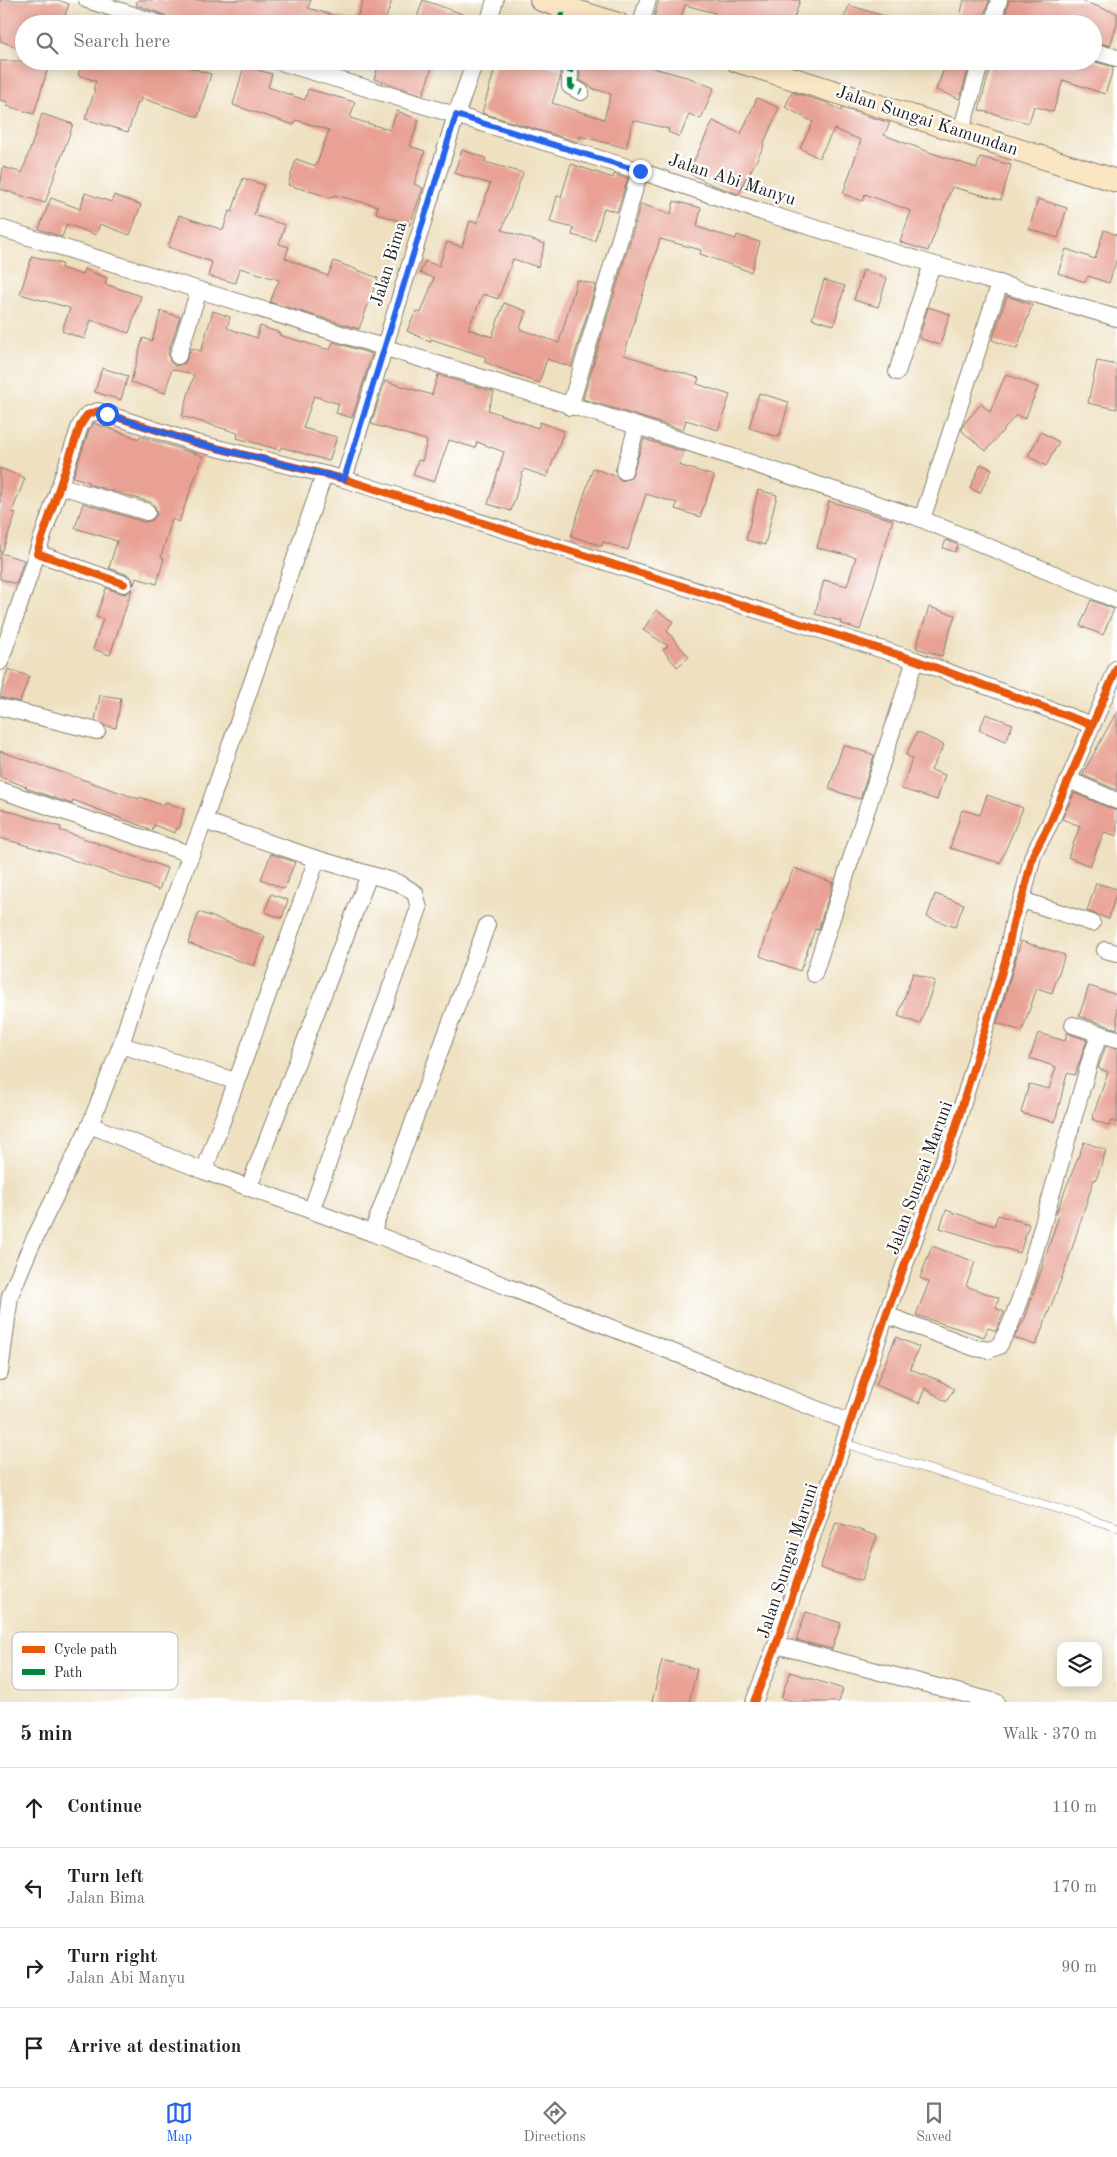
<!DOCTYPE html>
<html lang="en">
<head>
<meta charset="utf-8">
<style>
	body { margin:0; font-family:"Old Standard TT",serif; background:#f2f2f2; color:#202124 }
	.controls { position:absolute; right:15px; bottom:15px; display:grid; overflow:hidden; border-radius:10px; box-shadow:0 2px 12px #0003 }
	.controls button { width:45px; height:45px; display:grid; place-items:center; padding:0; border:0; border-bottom:1px solid #e0e0e0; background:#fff; color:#202124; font:25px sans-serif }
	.stop { position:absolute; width:15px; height:15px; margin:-11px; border:4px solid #2563eb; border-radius:50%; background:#fff }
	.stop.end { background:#2563eb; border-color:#fff; box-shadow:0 1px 5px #0008 }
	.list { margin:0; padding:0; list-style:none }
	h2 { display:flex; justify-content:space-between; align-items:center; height:65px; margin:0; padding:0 20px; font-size:21px }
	h2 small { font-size:16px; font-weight:400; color:#757577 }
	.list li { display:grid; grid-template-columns:32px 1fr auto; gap:15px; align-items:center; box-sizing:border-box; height:80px; padding:0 20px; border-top:1px solid #e0e0e0 }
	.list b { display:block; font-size:19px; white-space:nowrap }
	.list p { margin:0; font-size:16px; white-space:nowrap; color:#757577 }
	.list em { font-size:16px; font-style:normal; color:#757577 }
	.icon { flex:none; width:28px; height:28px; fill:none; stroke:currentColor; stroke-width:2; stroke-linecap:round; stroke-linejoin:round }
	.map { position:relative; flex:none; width:1117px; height:1702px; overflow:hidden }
	.search { position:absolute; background:#fff; box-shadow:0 2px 12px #0003; left:15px; right:15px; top:15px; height:55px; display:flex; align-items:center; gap:12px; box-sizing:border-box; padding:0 18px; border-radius:28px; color:#757577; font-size:19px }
	.sheet { height:385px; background:#fff }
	nav { display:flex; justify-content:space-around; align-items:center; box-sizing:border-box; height:70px; border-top:1px solid #e0e0e0; background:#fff; font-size:14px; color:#757577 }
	nav a { display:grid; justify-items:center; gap:2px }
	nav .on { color:#2563eb }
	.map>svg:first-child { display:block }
</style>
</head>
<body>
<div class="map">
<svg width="1117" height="1702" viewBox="0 0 1117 1702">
	<rect width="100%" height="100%" fill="#fff"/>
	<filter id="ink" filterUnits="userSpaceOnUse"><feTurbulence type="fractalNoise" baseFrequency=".02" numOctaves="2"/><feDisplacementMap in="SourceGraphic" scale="10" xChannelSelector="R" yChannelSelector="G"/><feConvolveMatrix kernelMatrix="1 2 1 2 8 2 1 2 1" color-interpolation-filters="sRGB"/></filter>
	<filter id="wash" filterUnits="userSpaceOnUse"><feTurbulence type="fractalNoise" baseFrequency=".0096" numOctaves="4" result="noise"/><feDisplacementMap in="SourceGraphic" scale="20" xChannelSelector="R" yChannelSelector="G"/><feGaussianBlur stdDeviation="1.12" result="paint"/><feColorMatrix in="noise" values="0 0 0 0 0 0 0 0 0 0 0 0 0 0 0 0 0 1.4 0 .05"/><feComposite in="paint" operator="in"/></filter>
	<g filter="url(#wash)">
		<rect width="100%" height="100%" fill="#eee0c0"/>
		<g id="blocks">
			<!-- building -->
			<g fill="#e8a194">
				<polygon points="0,0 58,0 69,4 62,24 24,24 24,49 0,41"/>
				<polygon points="138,0 311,0 308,8 350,20 349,24 171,24 165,15 136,5"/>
				<polygon points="363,0 392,0 384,24 355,24"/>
				<polygon points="423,0 479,20 478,24 415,24"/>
				<polygon points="659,0 800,0 792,24 719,24 712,22 715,13 685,5 679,24 652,24"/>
				<polygon points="964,0 989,0 981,24 958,24"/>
				<polygon points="1009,0 1078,0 1117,13 1117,24 1110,46 1093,41 1093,24 1032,24 1033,21 1006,13"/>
				<polygon points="849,5 899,21 898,24 842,24"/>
				<polygon points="0,61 50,61 34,114 7,106 8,102 0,100"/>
				<polygon points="82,61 98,61 117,67 119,61 178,61 177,64 211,74 198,117 141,98 140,102 138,102 128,132 85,119 95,90 93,89 96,81 78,75"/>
				<polygon points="380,61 416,61 432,67 423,95 374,79"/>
				<polygon points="497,61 534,61 560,70 560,79 552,103 604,119 611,94 594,89 580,80 580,61 628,61 690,78 714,88 701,119 689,114 680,137 668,132 669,129 633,120 626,148 580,136 578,142 482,113"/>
				<polygon points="947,61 970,62 960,99 936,90"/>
				<polygon points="992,61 1092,61 1114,67 1105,94 1063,80 1053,112 1034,106 1029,123 979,110"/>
				<polygon points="244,66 272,74 268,87 305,100 308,89 355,102 350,118 390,130 397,111 419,120 410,146 425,151 414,184 423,188 410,225 376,213 378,206 334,195 333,198 288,185 296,159 316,166 329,130 296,120 294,125 233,105"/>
				<polygon points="792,92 827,103 841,111 842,108 890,123 884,135 932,153 977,168 980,157 1011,165 1001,200 952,187 928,251 900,242 911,211 865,194 863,201 843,194 861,140 834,129 819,158 800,148 813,122 785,107"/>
				<polygon points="757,98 779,108 763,145 764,146 747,178 746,177 739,194 713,185 688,173 713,121 741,134"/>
				<polygon points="42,114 73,124 45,203 0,189 3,167 22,173"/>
				<polygon points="462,150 486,158 485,162 523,173 502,230 545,244 538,267 513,259 498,299 483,294 468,329 492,337 504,303 526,311 520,329 559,343 577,280 596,285 571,367 547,359 539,383 484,362 486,357 431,339 430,342 407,331 416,311 421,313 434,278 420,273 425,261 439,266 447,242 462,247 470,221 477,223 490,184 454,173"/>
				<polygon points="571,164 613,178 614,174 628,178 617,212 604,208 595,241 572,235 574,228 550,222 557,196 561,197"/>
				<polygon points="243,178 264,185 254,215 285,225 279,244 289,247 285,258 328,276 334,261 378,278 359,329 270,302 279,280 240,268 236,283 208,276 212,262 168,247 179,215 223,230 229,211 232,212"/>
				<polygon points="85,193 111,202 114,195 141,205 130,235 100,224 96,235 67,224 62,237 39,229 51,198 80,209"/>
				<polygon points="1038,199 1067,208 1058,238 1029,229"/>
				<polygon points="674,201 701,208 697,227 736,239 737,235 760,242 751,272 700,254 701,250 660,239 624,355 699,378 697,384 730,395 718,430 686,420 683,430 583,399 641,204 671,214"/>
				<polygon points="1104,230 1117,235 1117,258 1109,283 1088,276 1085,282 1058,273 1066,249 1095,259"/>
				<polygon points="32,256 62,264 61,268 82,275 84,269 107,278 105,284 141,296 129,333 91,320 84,339 62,331 70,308 20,294"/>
				<polygon points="863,270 887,278 878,307 854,300"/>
				<polygon points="824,280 845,286 834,325 812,319"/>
				<polygon points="1007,296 1032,305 1017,349 992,340"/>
				<polygon points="928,307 950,314 940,345 919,338"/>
				<polygon points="161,311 180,317 168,353 170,362 175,366 185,363 191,348 201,351 213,311 230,317 227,328 257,338 260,326 280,333 279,335 330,350 333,342 372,354 352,418 336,413 339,404 314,396 303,428 337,437 329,461 281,447 280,450 237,438 238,433 182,416 194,375 172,369 165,393 131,382 143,338 152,341"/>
				<polygon points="1097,361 1117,365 1117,409 1088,403"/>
				<polygon points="102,368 128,376 121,400 95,392"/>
				<polygon points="1006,374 1038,387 1025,419 1016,415 986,451 962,431 963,425 981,404 990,412"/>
				<polygon points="438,375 494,392 488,410 538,428 540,422 564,431 547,477 524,469 511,511 488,504 504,452 477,442 475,448 449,440 434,482 413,475 418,460 422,461 427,442 426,440 371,424 385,381 432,395"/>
				<polygon points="759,393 789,402 779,437 749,428"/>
				<polygon points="94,423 139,439 140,436 203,456 179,522 172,519 161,557 164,558 157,584 136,578 134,585 132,578 128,575 109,568 117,541 75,528 83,503 144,522 153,520 157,514 155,506 150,502 88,484 89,482 73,477 89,430"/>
				<polygon points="1041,432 1059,442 1046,466 1028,456"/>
				<polygon points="644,439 684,452 679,465 714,476 700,517 675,509 677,503 646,494 628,550 603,542 602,546 571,536 593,468 615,476 622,481 631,478"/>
				<polygon points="981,464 992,469 980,493 970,488"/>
				<polygon points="0,468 25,478 12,512 16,513 2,552 0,552"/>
				<polygon points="758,490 777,495 765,545 746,540"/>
				<polygon points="829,501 893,520 860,630 840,623 841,621 815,614 824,580 847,586 856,557 817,548"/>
				<polygon points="946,540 958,545 955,552 943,548"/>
				<polygon points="0,553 24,560 16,584 0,579"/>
				<polygon points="106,588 125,594 132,589 110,655 93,649 103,619 96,617"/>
				<polygon points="1091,600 1114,609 1103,635 1080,626"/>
				<polygon points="929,607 955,615 942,656 916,648"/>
				<polygon points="656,610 673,621 667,631 689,657 677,667 663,650 668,646 643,630"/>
				<polygon points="8,669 29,676 20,702 0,697"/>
				<polygon points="100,695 121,698 116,728 106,726 95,720"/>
				<polygon points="1117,711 1117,790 1082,775"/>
				<polygon points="986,714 1013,724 1006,741 979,730"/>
				<polygon points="917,732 944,745 931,770 945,775 937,800 902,789 912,758 906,755"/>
				<polygon points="843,745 874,755 860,799 829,789"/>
				<polygon points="0,751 139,799 140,797 164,806 165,802 184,809 179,829 177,828 175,833 154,825 152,830 73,800 72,804 26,788 27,787 0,777"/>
				<polygon points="1074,793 1117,811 1117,836 1104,832 1090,866 1068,857 1080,826 1062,819"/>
				<polygon points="987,795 1023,808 1000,863 950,848 962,810 980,815"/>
				<polygon points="0,808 61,827 60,830 167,868 159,890 53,853 0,838"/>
				<polygon points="271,854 295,862 284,889 261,879"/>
				<polygon points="794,868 833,883 818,930 815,929 800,971 760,956 774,913"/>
				<polygon points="1096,883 1117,889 1109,919 1087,911"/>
				<polygon points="271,894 288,900 282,918 265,912"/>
				<polygon points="935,894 964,904 955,927 927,917"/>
				<polygon points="199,912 265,936 254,966 188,943"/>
				<polygon points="1021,941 1065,955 1052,993 1037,988 1022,1031 997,1023"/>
				<polygon points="913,973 935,981 920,1024 898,1016"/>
				<polygon points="1089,986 1117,995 1117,1029 1079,1016"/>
				<polygon points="1038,1033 1065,1041 1067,1033 1087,1040 1075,1075 1067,1073 1055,1122 1021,1113 1029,1084 1049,1089 1056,1067 1030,1058"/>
				<polygon points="1106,1046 1117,1049 1117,1123 1111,1121 1109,1126 1092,1119 1108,1072 1098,1068"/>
				<polygon points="1084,1142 1106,1150 1096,1180 1094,1179 1067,1264 1036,1345 1014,1338 1026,1316 1059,1215 1056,1214 1059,1206"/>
				<polygon points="946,1210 994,1226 998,1215 1029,1224 1020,1253 940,1228"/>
				<polygon points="932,1246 975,1262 966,1286 999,1298 996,1308 1004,1312 996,1331 988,1328 984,1337 916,1315 929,1282 920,1278"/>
				<polygon points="896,1337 919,1347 910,1369 941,1381 954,1389 946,1402 925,1388 919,1403 876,1385"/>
				<polygon points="836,1522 877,1536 861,1581 820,1568"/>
				<polygon points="806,1612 841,1623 832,1649 796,1640"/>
				<polygon points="662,1660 697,1669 689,1702 652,1702"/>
				<polygon points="790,1672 843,1689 839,1702 795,1702 781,1698"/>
			</g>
		</g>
	</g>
	<g filter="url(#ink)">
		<use href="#blocks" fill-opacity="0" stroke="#857e6e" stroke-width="1"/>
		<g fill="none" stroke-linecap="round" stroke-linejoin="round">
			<defs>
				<polyline id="service" points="843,1443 1117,1527"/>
				<g id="minor">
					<polyline points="87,0 161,24"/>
					<polyline points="488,24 495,0"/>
					<polyline points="559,24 564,7"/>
					<polyline points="641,24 648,0"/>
					<polyline points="992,24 999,0"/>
					<polyline points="1093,51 1117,58"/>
					<polyline points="277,61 640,171 762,212 932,264 1117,318"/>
					<polyline points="570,61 570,86 581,92"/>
					<polyline points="961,131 981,61"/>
					<polyline points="0,228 199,290"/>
					<polyline points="178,356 199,290 637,426 624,471"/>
					<polyline points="897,372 932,264"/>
					<polyline points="570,407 640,171"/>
					<polyline points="637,426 914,516 1117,600"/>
					<polyline points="344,479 456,115 475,61"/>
					<polyline points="61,486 147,512"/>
					<polyline points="922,519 1000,283"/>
					<polyline points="124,584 37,553 80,426 87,415 98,411 196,443 344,479 915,660 1092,725"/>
					<polyline points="0,662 37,553"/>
					<polyline points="0,707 97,731"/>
					<polyline points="1069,780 1117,801"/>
					<polyline points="0,790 190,854"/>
					<polyline points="204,821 317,859 399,883 415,893 419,908 311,1211"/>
					<polyline points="1022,900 1092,923"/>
					<polyline points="1105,950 1117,953"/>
					<polyline points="814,974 915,660"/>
					<polyline points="1073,1025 1100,1034"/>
					<polyline points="121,1045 235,1081"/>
					<polyline points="90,1125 204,1171 372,1233 849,1422"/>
					<polyline points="204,1171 317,859"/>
					<polyline points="249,1187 369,875"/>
					<polyline points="372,1233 487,925"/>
					<polyline points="886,1315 975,1348 989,1350 999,1346 1011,1323 1027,1279 1092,1054 1100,1034 1117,1039"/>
					<polyline points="0,1372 10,1296 29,1250 90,1125 121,1045 138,991 204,821 324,475"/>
					<polyline points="776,1645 996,1702"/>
					<polyline points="754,1702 776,1645 886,1315 954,1133 1006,958 1014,919 1022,900 1033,855 1050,823 1117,668"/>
				</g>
				<g id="secondary">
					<polyline points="541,0 618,24"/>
					<polyline points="737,61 1117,181"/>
				</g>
			</defs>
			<!-- service casing -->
			<use href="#service" stroke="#857e6e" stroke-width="9"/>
			<!-- minor casing -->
			<use href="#minor" stroke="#857e6e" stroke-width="18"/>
			<!-- secondary casing -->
			<use href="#secondary" stroke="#857e6e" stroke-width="24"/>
			<!-- service -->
			<use href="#service" stroke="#fff" stroke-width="8"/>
			<!-- minor -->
			<use href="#minor" stroke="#fff" stroke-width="16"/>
			<!-- secondary -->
			<use href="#secondary" stroke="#fbe6c4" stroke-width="22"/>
			<!-- quiet -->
			<g stroke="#00873e" stroke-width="6" stroke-dasharray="12 6" stroke-linecap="butt">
				<polyline points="559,24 564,7"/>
				<polyline points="570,61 570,86 581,92"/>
			</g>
			<defs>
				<g id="cycleway">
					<polyline points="124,584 37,553 80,426 87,415 98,411 196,443 344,479 915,660 1092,725"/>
					<polyline points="754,1702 776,1645 886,1315 954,1133 1006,958 1014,919 1022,900 1033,855 1050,823 1117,668"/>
				</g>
			</defs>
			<!-- cycleway casing -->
			<use href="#cycleway" stroke="#fff" stroke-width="11"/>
			<!-- cycleway -->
			<use href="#cycleway" stroke="#e8590c" stroke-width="8"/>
		</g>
	</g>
	<g fill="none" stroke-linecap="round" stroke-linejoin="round" filter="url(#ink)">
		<!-- route -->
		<polyline stroke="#2563eb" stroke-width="6" points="107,414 196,443 344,479 456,115 640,171"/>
	</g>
	<g text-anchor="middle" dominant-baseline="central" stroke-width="4.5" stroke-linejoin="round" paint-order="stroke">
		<!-- street labels -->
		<g font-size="18" fill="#1c1c1c" stroke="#fff">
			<text transform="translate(927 121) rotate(18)">Jalan Sungai Kamundan</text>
			<text transform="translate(732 180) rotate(18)">Jalan Abi Manyu</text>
			<text transform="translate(389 264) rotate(-73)">Jalan Bima</text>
			<text transform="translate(920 1178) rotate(-70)">Jalan Sungai Maruni</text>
			<text transform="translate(788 1561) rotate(-72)">Jalan Sungai Maruni</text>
		</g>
	</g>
	<!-- legend -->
	<rect x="12" y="1632" width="166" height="58" rx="8" fill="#fff" stroke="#bbb" stroke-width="1"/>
	<rect x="22" y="1646" width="23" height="7" fill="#e8590c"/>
	<rect x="22" y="1669" width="23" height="6" fill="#00873e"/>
	<g font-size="14" fill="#1c1c1c">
		<text x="54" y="1654">Cycle path</text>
		<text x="54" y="1677">Path</text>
	</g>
</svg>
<div class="controls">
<button><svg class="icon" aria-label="layers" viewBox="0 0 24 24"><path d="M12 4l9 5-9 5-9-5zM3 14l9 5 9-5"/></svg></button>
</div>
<div class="stop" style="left:107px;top:414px"></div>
<div class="stop end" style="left:640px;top:171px"></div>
<div class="search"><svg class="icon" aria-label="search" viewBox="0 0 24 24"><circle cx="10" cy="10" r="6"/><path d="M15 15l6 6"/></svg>Search here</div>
</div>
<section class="sheet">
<h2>5 min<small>Walk · 370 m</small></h2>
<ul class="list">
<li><svg class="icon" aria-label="ahead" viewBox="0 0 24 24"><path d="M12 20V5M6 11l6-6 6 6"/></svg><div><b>Continue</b></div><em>110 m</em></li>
<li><svg class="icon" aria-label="left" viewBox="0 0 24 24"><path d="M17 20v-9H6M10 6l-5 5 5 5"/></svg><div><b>Turn left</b><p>Jalan Bima</p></div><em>170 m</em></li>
<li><svg class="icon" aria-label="right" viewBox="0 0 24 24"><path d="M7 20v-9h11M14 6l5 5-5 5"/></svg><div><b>Turn right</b><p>Jalan Abi Manyu</p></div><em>90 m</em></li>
<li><svg class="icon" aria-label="arrive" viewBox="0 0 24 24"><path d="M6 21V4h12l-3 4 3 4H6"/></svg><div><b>Arrive at destination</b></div></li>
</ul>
</section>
<nav>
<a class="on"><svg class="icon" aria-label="map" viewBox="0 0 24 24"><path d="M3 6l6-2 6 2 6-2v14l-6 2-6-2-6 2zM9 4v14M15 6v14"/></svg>Map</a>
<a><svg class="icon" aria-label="directions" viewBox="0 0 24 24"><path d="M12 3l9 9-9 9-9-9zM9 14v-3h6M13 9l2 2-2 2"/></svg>Directions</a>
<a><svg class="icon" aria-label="saved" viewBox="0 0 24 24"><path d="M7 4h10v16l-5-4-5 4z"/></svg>Saved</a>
</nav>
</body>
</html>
